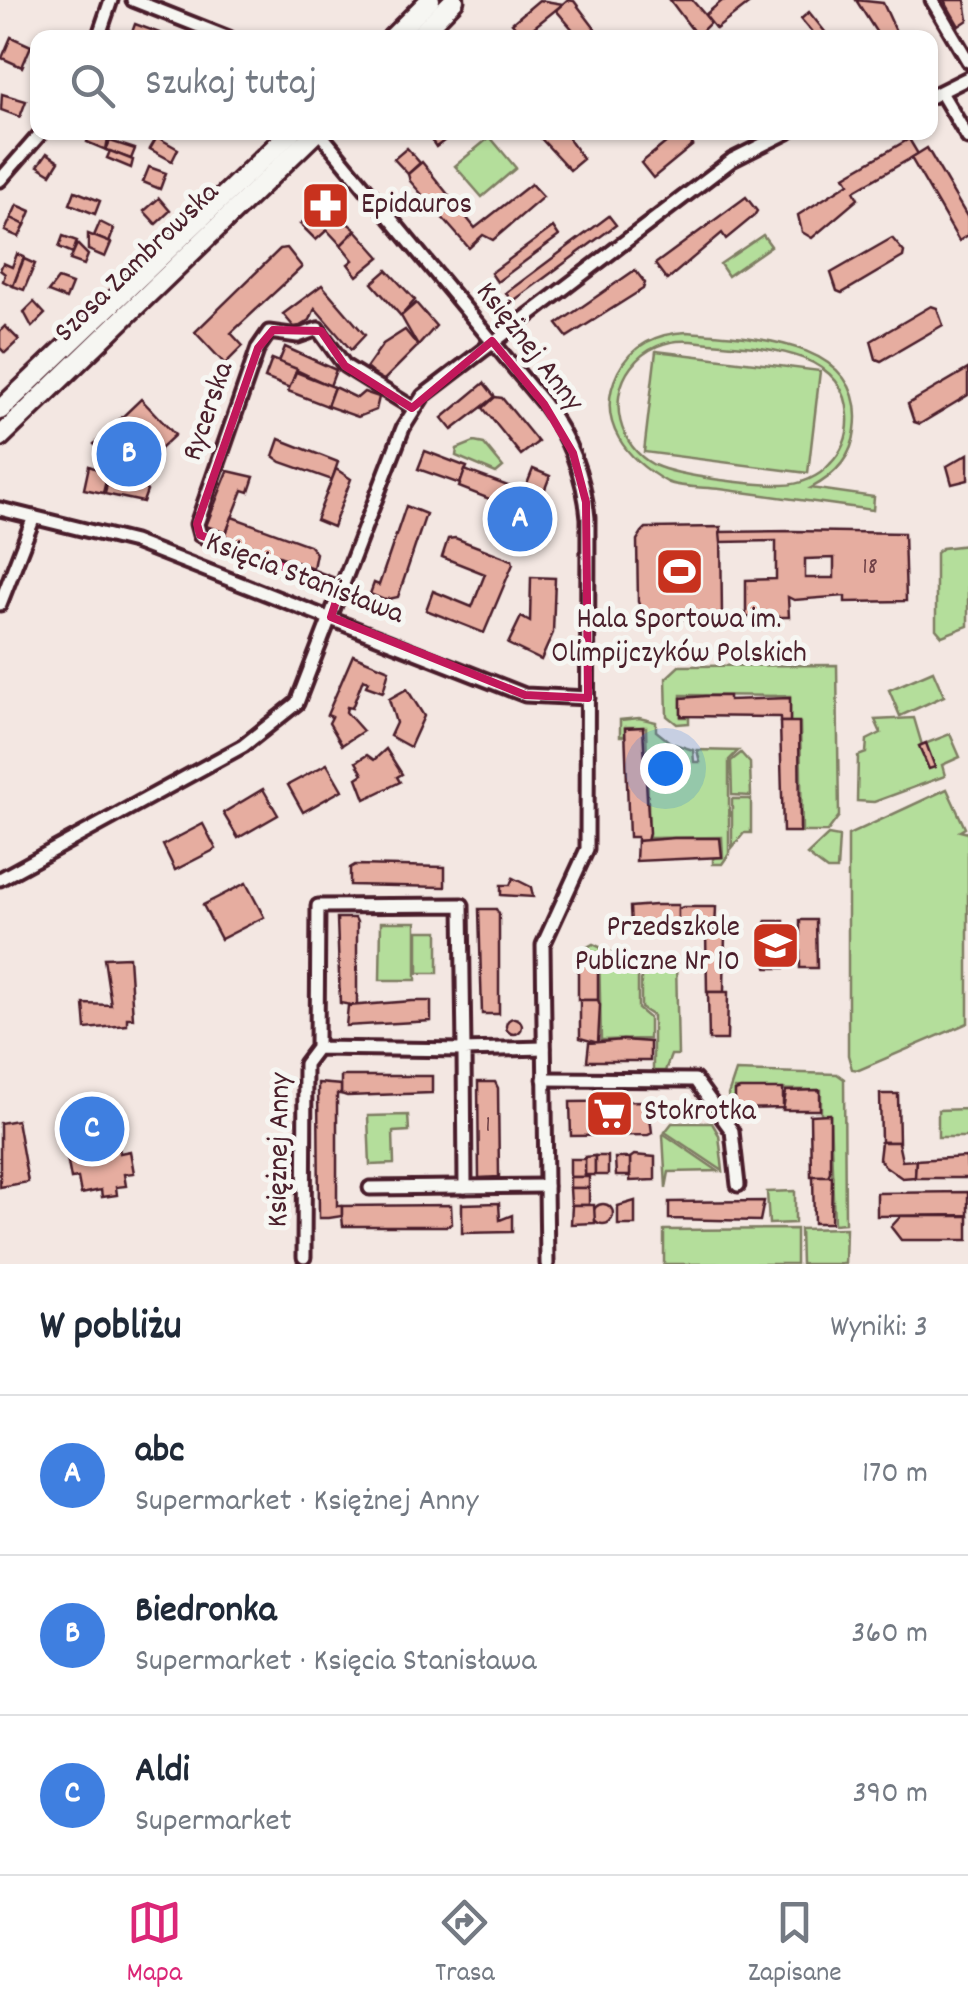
<!DOCTYPE html>
<html lang="pl">
<head>
<meta charset="utf-8">
<style>
	body { margin:0; font-family:Dekko,sans-serif; background:#f2f2f3; color:#1f2937 }
	.you { position:absolute; left:665px; top:768px; width:35px; height:35px; margin:-25px; border:8px solid #fff; border-radius:50%; background:#1a73e8; box-shadow:0 0 0 15px #1a73e833 }
	.badge { display:grid; place-items:center; width:65px; height:65px; border-radius:50%; background:#db2777; color:#fff; font-size:32px; font-weight:700 }
	.pin { position:absolute; translate:-50% -50%; border:5px solid #fff; box-shadow:0 2px 10px #0006 }
	.list { margin:0; padding:0; list-style:none }
	h2 { display:flex; justify-content:space-between; align-items:center; height:130px; margin:0; padding:0 40px; font-size:42px }
	h2 small { font-size:32px; font-weight:400; color:#747a83 }
	.list li { display:grid; grid-template-columns:65px 1fr auto; gap:30px; align-items:center; box-sizing:border-box; height:160px; padding:0 40px; border-top:2px solid #e0e1e3 }
	.list b { display:block; font-size:38px; white-space:nowrap }
	.list p { margin:0; font-size:32px; white-space:nowrap; color:#747a83 }
	.list em { font-size:32px; font-style:normal; color:#747a83 }
	.icon { flex:none; width:55px; height:55px; fill:none; stroke:currentColor; stroke-width:2; stroke-linecap:round; stroke-linejoin:round }
	.map { position:relative; flex:none; width:968px; height:1264px; overflow:hidden }
	.search { position:absolute; background:#fff; box-shadow:0 2px 8px #0004; left:30px; right:30px; top:30px; height:110px; display:flex; align-items:center; gap:25px; box-sizing:border-box; padding:0 35px; border-radius:20px; color:#747a83; font-size:38px }
	.sheet { height:610px; background:#fff }
	nav { display:flex; justify-content:space-around; align-items:center; box-sizing:border-box; height:140px; border-top:2px solid #e0e1e3; background:#fff; font-size:28px; color:#747a83 }
	nav a { display:grid; justify-items:center; gap:5px }
	nav .on { color:#db2777 }
	.map>svg:first-child { display:block }
</style>
</head>
<body>
<div class="map">
<svg width="968" height="1264" viewBox="0 0 968 1264">
	<rect width="100%" height="100%" fill="#f3e7e2"/>
	<filter id="ink" filterUnits="userSpaceOnUse"><feTurbulence type="fractalNoise" baseFrequency=".01" numOctaves="2"/><feDisplacementMap in="SourceGraphic" scale="20" xChannelSelector="R" yChannelSelector="G"/><feConvolveMatrix kernelMatrix="1 2 1 2 8 2 1 2 1" color-interpolation-filters="sRGB"/></filter>
	<g filter="url(#ink)">
		<!-- green -->
		<g fill="#b4de9b" stroke="#7f7e63" stroke-width="2.5" fill-rule="evenodd">
			<polygon points="490,137 516,168 482,197 455,166"/>
			<polygon points="763,235 771,246 728,276 720,264"/>
			<path d="M687 332C749 337 868 339 855 430 852 457 834 476 811 488L874 497 873 510C822 503 771 496 720 489 705 487 680 488 667 482 629 461 593 423 618 372 631 345 658 333 687 332ZM691 341C743 348 845 342 848 416 849 434 843 451 830 464 819 477 800 485 782 485 753 485 680 477 654 465 619 447 607 399 631 367 645 348 667 339 691 341Z"/>
			<polygon points="656,351 820,371 808,473 644,452"/>
			<polygon points="474,442 484,444 503,467 496,473 456,456 457,449"/>
			<polygon points="968,545 968,626 942,636 936,629 936,553 942,548"/>
			<polygon points="837,665 839,816 827,832 802,832 800,723 790,722 790,696 681,695 681,717 689,717 689,723 677,724 667,716 666,678 679,666"/>
			<polygon points="933,671 944,696 900,716 889,690"/>
			<polygon points="639,718 656,722 656,731 671,743 693,750 694,762 700,762 697,750 738,751 729,760 729,854 722,864 713,864 713,858 723,857 722,837 649,838 646,727 625,727 625,736 620,736 620,720"/>
			<polygon points="914,718 922,745 950,734 960,757 942,765 945,776 874,802 857,801 858,756 866,753 867,740 881,733 875,720"/>
			<polygon points="741,753 750,763 751,796 732,795 731,761"/>
			<polygon points="947,789 965,828 960,831 968,833 968,1023 859,1070 852,1069 848,1055 848,835"/>
			<polygon points="732,799 751,799 751,833 744,833 732,848"/>
			<polygon points="828,835 839,837 837,870 827,870 807,855"/>
			<polygon points="381,922 416,922 416,980 380,980"/>
			<rect x="418" y="931" width="20" height="42"/>
			<polygon points="593,944 623,958 638,958 638,1009 649,1018 649,1039 601,1040 599,953 578,952"/>
			<polygon points="641,958 676,961 678,1055 671,1055 665,1071 653,1071 653,1016 641,1008"/>
			<polygon points="736,1071 837,1074 844,1079 845,1223 834,1224 830,1114 821,1114 821,1090 735,1089 735,1109 744,1109 744,1120 734,1120 728,1095"/>
			<polygon points="968,1109 968,1137 938,1137 938,1110"/>
			<polygon points="408,1115 409,1131 393,1132 394,1164 370,1165 368,1116"/>
			<polygon points="672,1123 712,1123 719,1135 723,1171 665,1132"/>
			<polygon points="663,1135 664,1134 718,1171 669,1172 666,1188"/>
			<polygon points="795,1191 795,1223 769,1224 767,1192"/>
			<polygon points="846,1228 845,1264 801,1264 800,1229"/>
			<polygon points="796,1229 796,1264 664,1264 664,1230"/>
		</g>
		<!-- building -->
		<g fill="#e6ada0" stroke="#4a1f2b" stroke-width="2.5" fill-rule="evenodd">
			<polygon points="539,0 563,4 523,36 512,23"/>
			<polygon points="567,0 574,1 602,38 580,38 556,10"/>
			<polygon points="670,0 692,0 711,22 697,36"/>
			<polygon points="723,0 751,2 716,29 705,15"/>
			<polygon points="856,0 883,3 899,38 880,38"/>
			<polygon points="944,0 965,0 968,20 959,26"/>
			<polygon points="809,12 830,38 817,38 801,19"/>
			<polygon points="135,24 162,34 160,38 130,38"/>
			<polygon points="11,37 31,46 22,67 2,58"/>
			<polygon points="2,94 26,101 20,117 1,110"/>
			<polygon points="90,132 109,132 106,150 87,142"/>
			<polygon points="426,132 456,132 436,147"/>
			<polygon points="535,132 564,132 583,159 570,170"/>
			<polygon points="669,132 682,132 693,145 653,178 641,163 673,137"/>
			<polygon points="157,137 178,149 172,161 150,149"/>
			<polygon points="909,139 918,154 854,191 858,199 812,238 802,232 798,215 849,183 845,176"/>
			<polygon points="110,141 135,149 131,159 106,150"/>
			<polygon points="407,148 420,163 408,174 394,159"/>
			<polygon points="927,148 968,218 968,235 959,241 911,158"/>
			<polygon points="110,151 133,160 131,168 107,158"/>
			<polygon points="47,153 59,161 51,174 38,166"/>
			<polygon points="422,162 475,228 531,184 543,197 493,240 483,235 469,248 410,181 408,174"/>
			<polygon points="149,167 166,173 160,189 143,182"/>
			<polygon points="75,191 100,201 95,214 70,204"/>
			<polygon points="746,197 757,211 754,216 726,239 722,233 667,280 655,264"/>
			<polygon points="159,198 170,211 156,224 144,211"/>
			<polygon points="324,204 356,230 341,245 327,230 316,240 300,224"/>
			<polygon points="17,205 31,211 25,225 11,218"/>
			<polygon points="609,216 616,225 512,302 506,293"/>
			<polygon points="11,218 25,225 19,237 5,231"/>
			<polygon points="100,222 114,229 109,243 94,236"/>
			<polygon points="553,227 559,236 497,282 491,273"/>
			<polygon points="356,230 380,257 357,276 348,264 353,260 341,245"/>
			<polygon points="88,234 111,243 105,257 88,250"/>
			<polygon points="63,236 77,241 73,253 59,247"/>
			<polygon points="892,238 904,252 903,257 842,293 837,291 831,273"/>
			<polygon points="77,244 88,255 84,265 70,260"/>
			<polygon points="287,248 302,267 231,333 243,346 225,364 195,332 280,249"/>
			<polygon points="17,254 24,257 13,286 3,281 5,274 0,270 3,263 12,267"/>
			<polygon points="24,259 35,264 24,290 13,286"/>
			<polygon points="387,270 415,300 401,316 372,283"/>
			<polygon points="635,270 645,283 643,289 567,337 557,324"/>
			<polygon points="58,279 72,284 66,299 48,292"/>
			<polygon points="322,285 365,335 351,350 315,308 310,320 300,326 294,327 283,314"/>
			<polygon points="34,302 45,314 32,327 24,312"/>
			<polygon points="416,303 436,326 418,346 401,316"/>
			<polygon points="931,306 937,308 943,325 881,361 876,359 871,341"/>
			<polygon points="5,326 19,340 5,353 0,348 0,331"/>
			<polygon points="405,330 418,346 384,380 378,378 366,368 383,344"/>
			<polygon points="285,347 336,370 330,386 279,362"/>
			<polygon points="272,359 297,369 290,388 265,378"/>
			<polygon points="968,369 968,395 920,424 914,422 908,404"/>
			<polygon points="296,372 334,387 327,406 288,391"/>
			<polygon points="484,383 495,397 452,430 442,418"/>
			<polygon points="334,387 357,398 364,392 379,397 376,410 358,417 327,406"/>
			<polygon points="495,397 502,398 538,442 521,455 483,408"/>
			<polygon points="141,399 175,435 132,475 147,491 143,502 105,494 111,462 94,444"/>
			<polygon points="279,439 338,462 332,480 281,462 273,456"/>
			<polygon points="425,451 467,467 460,484 418,469"/>
			<polygon points="968,454 968,480 952,484 947,466"/>
			<polygon points="150,459 158,468 140,484 132,475"/>
			<polygon points="89,466 108,473 103,493 84,489"/>
			<polygon points="336,469 351,479 333,527 316,520"/>
			<polygon points="533,469 550,476 541,499 532,495 525,513 459,487 465,470 524,492"/>
			<polygon points="228,471 254,477 249,492 243,490 226,533 206,526"/>
			<polygon points="532,495 548,505 538,523 525,513"/>
			<polygon points="406,506 426,514 398,597 384,600 370,594 374,583 379,585"/>
			<polygon points="232,517 309,545 316,553 313,568 225,537"/>
			<polygon points="721,527 722,619 647,619 638,602 637,540 642,532 646,528"/>
			<path d="M793 531 904 533 906 601 845 602V596L794 600 788 597 789 617H746V580L776 579V541L721 542 720 532ZM834 558V578H805V559Z"/>
			<polygon points="455,538 512,560 513,564 484,633 426,610 433,591 472,607 485,574 442,557 448,539"/>
			<polygon points="531,577 555,578 553,633 541,660 508,644 521,617 530,622"/>
			<polygon points="353,655 389,670 383,692 366,686 368,681 363,679 352,708 347,707 346,712 363,731 342,745 329,723 332,717 327,715"/>
			<polygon points="407,689 424,716 410,747 390,736 396,723 389,699"/>
			<polygon points="705,696 729,696 729,700 790,698 790,722 780,722 780,717 681,716 681,698"/>
			<polygon points="780,722 799,722 800,832 783,832"/>
			<polygon points="643,727 649,833 647,841 637,841 637,837 629,837 625,728"/>
			<polygon points="926,743 935,767 929,769 919,746"/>
			<polygon points="386,749 402,774 397,777 400,782 365,799 357,778 363,774 356,762 367,755 374,760"/>
			<polygon points="327,764 342,790 303,812 288,785"/>
			<polygon points="263,789 278,815 238,838 223,813"/>
			<polygon points="203,824 216,849 175,870 163,845"/>
			<polygon points="674,838 720,838 722,857 636,861 637,841"/>
			<polygon points="355,865 445,867 445,887 350,885 350,868"/>
			<polygon points="513,878 531,887 533,897 501,895 501,885 510,885"/>
			<polygon points="246,883 264,917 221,939 203,905"/>
			<polygon points="655,905 678,905 678,925 631,925 630,907"/>
			<polygon points="683,907 716,907 715,931 678,927 678,909"/>
			<polygon points="479,909 496,909 499,914 499,1014 482,1014"/>
			<polygon points="337,918 355,918 357,922 357,1006 340,1003"/>
			<polygon points="800,920 816,920 817,968 800,968 800,947 784,947 784,968 767,968 766,921 784,921 784,941 800,941"/>
			<polygon points="706,931 725,931 724,992 707,992"/>
			<polygon points="578,953 596,953 598,958 598,1000 578,1000"/>
			<polygon points="129,957 133,1018 127,1018 127,1025 86,1029 84,1004 111,1005 104,958"/>
			<polygon points="708,992 728,992 727,1040 709,1040"/>
			<polygon points="580,1000 598,1000 600,1005 598,1043 580,1038"/>
			<polygon points="412,1001 431,1001 431,1021 346,1026 348,1006"/>
			<circle cx="514" cy="1026" r="8"/>
			<polygon points="623,1040 650,1042 650,1061 587,1061 589,1043"/>
			<polygon points="341,1076 432,1076 432,1093 347,1096 341,1094"/>
			<polygon points="478,1082 495,1082 498,1088 499,1177 479,1178"/>
			<polygon points="318,1083 341,1085 341,1094 337,1094 337,1206 342,1206 342,1216 329,1218 319,1218"/>
			<polygon points="783,1089 783,1108 735,1109 735,1091 740,1089"/>
			<polygon points="786,1091 820,1090 820,1110 783,1110"/>
			<polygon points="880,1094 898,1094 899,1142 881,1142"/>
			<polygon points="110,1099 120,1153 130,1151 134,1173 124,1174 126,1186 116,1187 117,1195 102,1197 101,1190 81,1194 78,1178 71,1179 66,1152 73,1150 65,1107"/>
			<polygon points="648,1101 652,1133 648,1135 571,1136 570,1102"/>
			<polygon points="830,1114 830,1172 828,1176 811,1176 810,1115"/>
			<polygon points="17,1120 28,1182 0,1187 0,1123"/>
			<polygon points="881,1142 898,1142 902,1161 916,1160 915,1177 902,1178 885,1166 879,1159"/>
			<polygon points="634,1155 655,1157 655,1180 630,1181 630,1158"/>
			<polygon points="595,1156 595,1175 585,1175 585,1157"/>
			<rect x="595" y="1156" width="13" height="19"/>
			<polygon points="966,1157 968,1178 915,1178 916,1160"/>
			<polygon points="615,1158 630,1158 630,1176 616,1176"/>
			<rect x="570" y="1159" width="15" height="18"/>
			<polygon points="813,1176 832,1176 831,1223 814,1223"/>
			<rect x="570" y="1177" width="19" height="11"/>
			<polygon points="570,1188 589,1188 589,1205 571,1205"/>
			<polygon points="968,1192 968,1215 877,1216 877,1193"/>
			<polygon points="635,1201 635,1225 618,1225 618,1206"/>
			<polygon points="764,1201 760,1221 669,1219 669,1202"/>
			<polygon points="499,1203 500,1220 512,1215 512,1232 462,1233 462,1204"/>
			<circle cx="603" cy="1214" r="10"/>
			<polygon points="451,1205 452,1224 447,1226 343,1226 342,1216 342,1206"/>
			<polygon points="572,1205 594,1205 595,1223 571,1224"/>
			<polygon points="901,1216 968,1216 968,1240 901,1240 891,1227"/>
		</g>
		<g fill="none" stroke-linecap="round" stroke-linejoin="round">
			<defs>
				<g id="street">
					<polyline points="133,0 229,38"/>
					<polyline points="932,0 968,61"/>
					<polyline points="98,38 111,0"/>
					<polyline points="942,94 968,138"/>
					<polyline points="930,97 968,78"/>
					<path d="M319 132 544 404C570 438 584 475 588 518L587 849 543 945 547 1264"/>
					<polyline points="0,180 42,132"/>
					<polyline points="413,408 345,366 318,329 298,336 269,332 258,348 197,524 200,535 341,589 403,428 423,396 732,160 788,132"/>
					<polyline points="0,509 134,542 525,695 588,698"/>
					<polyline points="0,604 34,517"/>
					<polyline points="0,879 243,746 297,703 341,589"/>
					<polyline points="544,1079 695,1080 732,1131 738,1185"/>
					<polyline points="465,1187 464,1050 544,1048"/>
					<polyline points="370,1188 546,1186"/>
					<polyline points="304,1257 305,1064 317,1048 318,906 462,905 464,1050 317,1048"/>
				</g>
				<g id="secondary">
					<polyline points="392,38 430,0"/>
					<polyline points="417,38 454,0"/>
					<polyline points="0,410 291,132"/>
					<polyline points="0,437 316,132"/>
				</g>
			</defs>
			<!-- street casing -->
			<use href="#street" stroke="#4a1f2b" stroke-width="19"/>
			<!-- secondary casing -->
			<use href="#secondary" stroke="#4a1f2b" stroke-width="25"/>
			<!-- street -->
			<use href="#street" stroke="#f6f6f2" stroke-width="11"/>
			<!-- secondary -->
			<use href="#secondary" stroke="#f6f6f2" stroke-width="18"/>
		</g>
	</g>
	<!-- marked area -->
	<path fill="none" stroke="#c2185b" stroke-width="8" stroke-linejoin="round" d="M273 330 321 331 345 366 412 408 492 341 544 404 573 453 586 502 588 698 525 695 331 617 340 589 200 535 197 524 258 348Z"/>
	<!-- icons -->
	<defs>
		<symbol id="pharmacy-square" viewBox="-11 -11 22 22"><rect x="-9" y="-9" width="18" height="18" rx="4" fill="#c8321e" stroke="#f6f6f2"/><path d="M-2-6h4v4h4v4h-4v4h-4v-4h-4v-4h4Z" fill="#fff"/></symbol>
		<symbol id="stadium-square" viewBox="-11 -11 22 22"><rect x="-9" y="-9" width="18" height="18" rx="4" fill="#c8321e" stroke="#f6f6f2"/><path d="M0-5a6.5 5 0 1 0 0 10a6.5 5 0 1 0 0-10ZM-3.5-1.8h7v3.6h-7Z" fill="#fff"/></symbol>
		<symbol id="school-square" viewBox="-11 -11 22 22"><rect x="-9" y="-9" width="18" height="18" rx="4" fill="#c8321e" stroke="#f6f6f2"/><path d="M0-5L7-2L0 1L-7-2ZM-4 1L0 2.5L4 1V4Q0 6-4 4Z" fill="#fff"/></symbol>
		<symbol id="supermarket-square" viewBox="-11 -11 22 22"><rect x="-9" y="-9" width="18" height="18" rx="4" fill="#c8321e" stroke="#f6f6f2"/><path d="M-6-5.5h2.5l.6 2H6L4.5 2H-2.5L-4.4-4H-6ZM-1.5 3.2a1.3 1.3 0 1 0 .1 0ZM3 3.2a1.3 1.3 0 1 0 .1 0Z" fill="#fff"/></symbol>
	</defs>
	<g fill-rule="evenodd">
		<use href="#pharmacy-square" x="298" y="178" width="55" height="55"/>
		<use href="#stadium-square" x="652" y="544" width="55" height="55"/>
		<use href="#school-square" x="748" y="918" width="55" height="55"/>
		<use href="#supermarket-square" x="582" y="1086" width="55" height="55"/>
	</g>
	<g text-anchor="middle" dominant-baseline="central" stroke-width="10" stroke-linejoin="round" paint-order="stroke">
		<!-- number labels -->
		<g font-size="25" fill="#714248">
			<text x="870" y="568">18</text>
			<text x="488" y="1126">1</text>
		</g>
		<!-- poi labels -->
		<g font-size="30" fill="#4a1f2b" stroke="#f6f6f2" text-anchor="start">
			<text x="361" y="206">Epidauros</text>
			<text x="679" y="621" text-anchor="middle">Hala Sportowa im.<tspan x="679" dy="34">Olimpijczyków Polskich</tspan></text>
			<text x="740" y="929" text-anchor="end">Przedszkole<tspan x="740" dy="34">Publiczne Nr 10</tspan></text>
			<text x="644" y="1113">Stokrotka</text>
		</g>
		<!-- street labels -->
		<g font-size="30" fill="#4a1f2b" stroke="#f6f6f2">
			<text transform="translate(138 264) rotate(-44)">Szosa Zambrowska</text>
			<text transform="translate(528 348) rotate(52)">Księżnej Anny</text>
			<text transform="translate(210 412) rotate(-71)">Rycerska</text>
			<text transform="translate(304 580) rotate(21)">Księcia Stanisława</text>
			<text transform="translate(281 1150) rotate(-89)">Księżnej Anny</text>
		</g>
	</g>
</svg>
<div class="you"></div>
<div class="pin badge" style="left:520px;top:519px;background:#3f7fe0">A</div>
<div class="pin badge" style="left:129px;top:454px;background:#3f7fe0">B</div>
<div class="pin badge" style="left:92px;top:1129px;background:#3f7fe0">C</div>
<div class="search"><svg class="icon" aria-label="search" viewBox="0 0 24 24"><circle cx="10" cy="10" r="6"/><path d="M15 15l6 6"/></svg>Szukaj tutaj</div>
</div>
<section class="sheet">
<h2>W pobliżu<small>Wyniki: 3</small></h2>
<ul class="list">
<li><span class="badge" style="background:#3f7fe0">A</span><div><b>abc</b><p>Supermarket · Księżnej Anny</p></div><em>170 m</em></li>
<li><span class="badge" style="background:#3f7fe0">B</span><div><b>Biedronka</b><p>Supermarket · Księcia Stanisława</p></div><em>360 m</em></li>
<li><span class="badge" style="background:#3f7fe0">C</span><div><b>Aldi</b><p>Supermarket</p></div><em>390 m</em></li>
</ul>
</section>
<nav>
<a class="on"><svg class="icon" aria-label="map" viewBox="0 0 24 24"><path d="M3 6l6-2 6 2 6-2v14l-6 2-6-2-6 2zM9 4v14M15 6v14"/></svg>Mapa</a>
<a><svg class="icon" aria-label="directions" viewBox="0 0 24 24"><path d="M12 3l9 9-9 9-9-9zM9 14v-3h6M13 9l2 2-2 2"/></svg>Trasa</a>
<a><svg class="icon" aria-label="saved" viewBox="0 0 24 24"><path d="M7 4h10v16l-5-4-5 4z"/></svg>Zapisane</a>
</nav>
</body>
</html>
